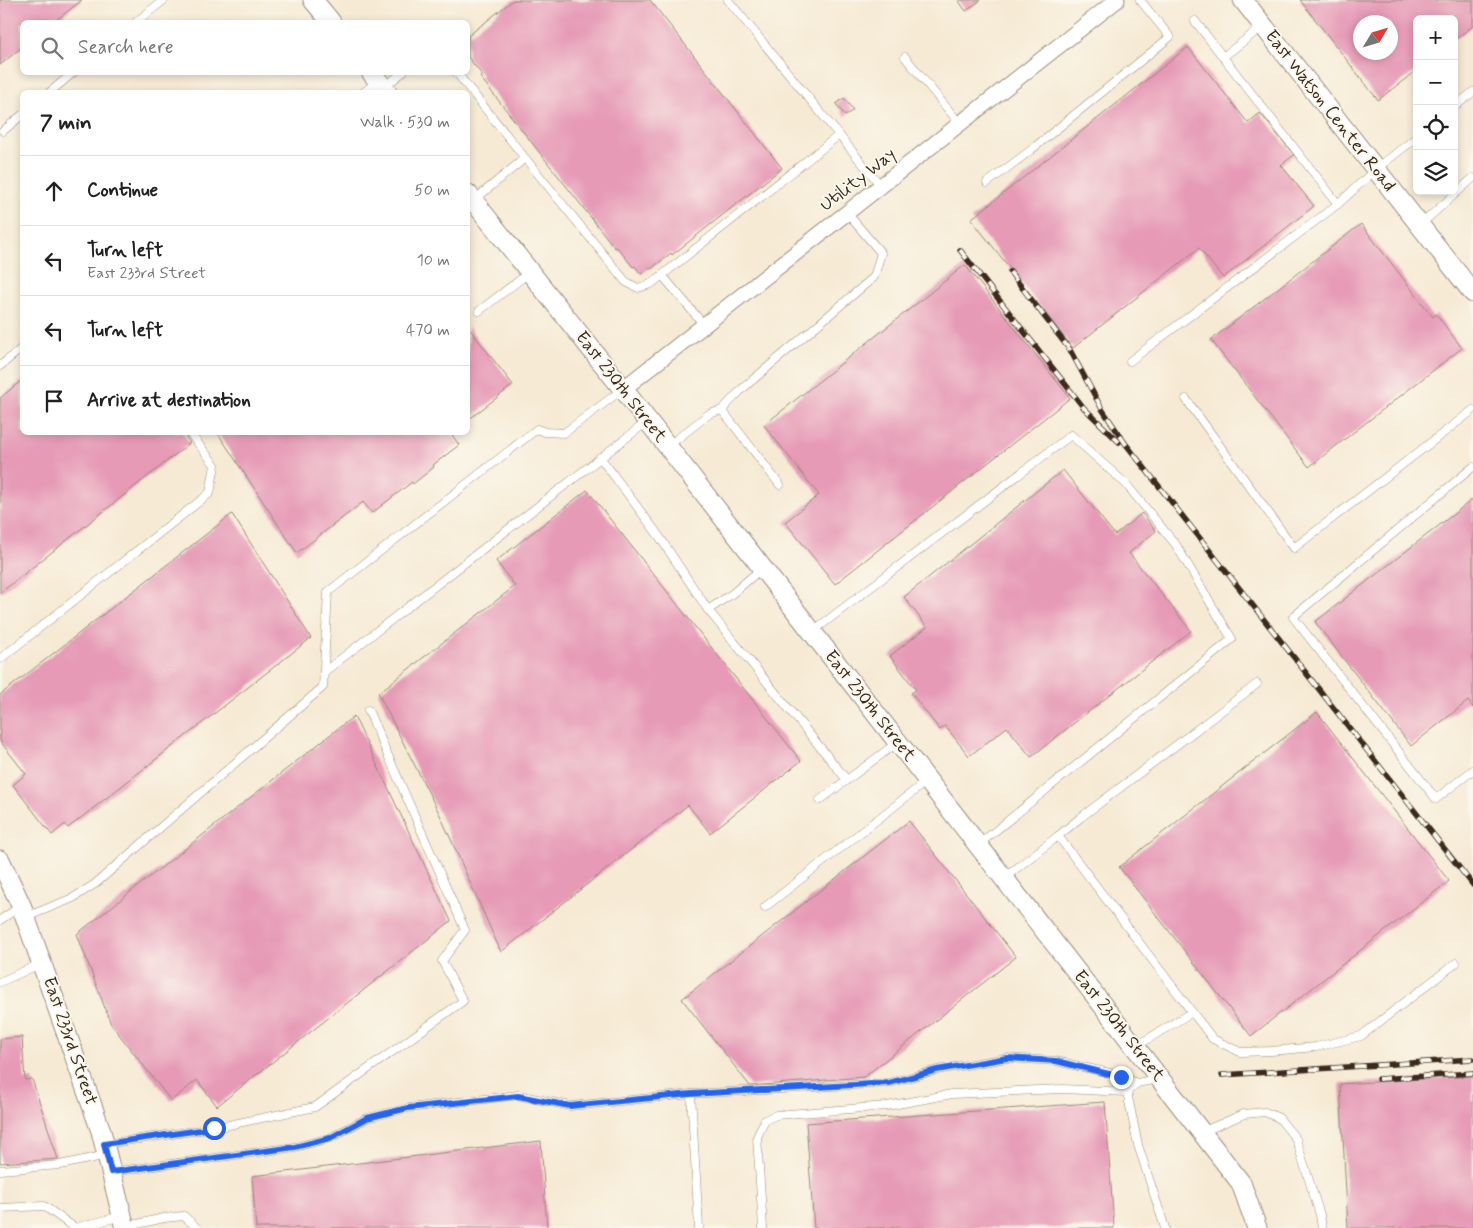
<!DOCTYPE html>
<html lang="en">
<head>
<meta charset="utf-8">
<style>
	body { margin:0; font-family:Mynerve,sans-serif; background:#f6f6f6; color:#222 }
	.controls { position:absolute; right:15px; top:15px; display:grid; overflow:hidden; border-radius:8px; box-shadow:0 2px 8px #0003 }
	.controls button { width:45px; height:45px; display:grid; place-items:center; padding:0; border:0; border-bottom:1px solid #e0e0e0; background:#fff; color:#222; font:25px sans-serif }
	.compass { position:absolute; left:1353px; top:15px; width:45px; height:45px; border-radius:50%; background:#fff; box-shadow:0 2px 8px #0003; rotate:52deg }
	.stop { position:absolute; width:15px; height:15px; margin:-11px; border:4px solid #2563eb; border-radius:50%; background:#fff }
	.stop.end { background:#2563eb; border-color:#fff; box-shadow:0 1px 5px #0008 }
	.list { margin:0; padding:0; list-style:none }
	h2 { display:flex; justify-content:space-between; align-items:center; height:65px; margin:0; padding:0 20px; font-size:21px }
	h2 small { font-size:16px; font-weight:400; color:#767676 }
	.list li { display:grid; grid-template-columns:32px 1fr auto; gap:15px; align-items:center; box-sizing:border-box; height:70px; padding:0 20px; border-top:1px solid #e0e0e0 }
	.list b { display:block; font-size:19px; white-space:nowrap }
	.list p { margin:0; font-size:16px; white-space:nowrap; color:#767676 }
	.list em { font-size:16px; font-style:normal; color:#767676 }
	.icon { flex:none; width:28px; height:28px; fill:none; stroke:currentColor; stroke-width:2; stroke-linecap:round; stroke-linejoin:round }
	.map { position:relative; flex:none; width:1473px; height:1228px; overflow:hidden }
	.search { position:absolute; background:#fff; box-shadow:0 2px 8px #0003; left:20px; top:20px; width:450px; height:55px; display:flex; align-items:center; gap:12px; box-sizing:border-box; padding:0 18px; border-radius:8px; color:#767676; font-size:19px }
	.panel { position:absolute; background:#fff; box-shadow:0 2px 8px #0003; left:20px; top:90px; width:450px; height:345px; border-radius:8px }
	.map>svg:first-child { display:block }
</style>
</head>
<body>
<div class="map">
<svg width="1473" height="1228" viewBox="0 0 1473 1228">
	<rect width="100%" height="100%" fill="#fbf7ec"/>
	<filter id="ink" filterUnits="userSpaceOnUse"><feTurbulence type="fractalNoise" baseFrequency=".02" numOctaves="2"/><feDisplacementMap in="SourceGraphic" scale="10" xChannelSelector="R" yChannelSelector="G"/><feConvolveMatrix kernelMatrix="1 2 1 2 8 2 1 2 1" color-interpolation-filters="sRGB"/></filter>
	<filter id="wash" filterUnits="userSpaceOnUse"><feTurbulence type="fractalNoise" baseFrequency=".0096" numOctaves="4" result="noise"/><feDisplacementMap in="SourceGraphic" scale="20" xChannelSelector="R" yChannelSelector="G"/><feGaussianBlur stdDeviation="1.12" result="paint"/><feColorMatrix in="noise" values="0 0 0 0 0 0 0 0 0 0 0 0 0 0 0 0 0 1.4 0 .05"/><feComposite in="paint" operator="in"/></filter>
	<g filter="url(#wash)">
		<rect width="100%" height="100%" fill="#f6ead4"/>
		<g id="blocks">
			<!-- building -->
			<g fill="#e69ab6" fill-rule="evenodd">
				<polygon points="0,0 82,0 54,22 22,22 22,47 0,65"/>
				<polygon points="513,0 650,0 782,168 672,255 671,253 651,269 650,268 641,274 635,266 633,267 617,247 615,248 480,77 482,75 468,57 468,39 469,38 468,36"/>
				<polygon points="958,0 981,0 966,11"/>
				<path d="M1300 0H1473V26L1454 40V19H1417V70L1378 100ZM1360 22H1390V52H1360Z"/>
				<polygon points="1188,47 1248,123 1260,113 1294,155 1281,165 1314,206 1223,278 1199,248 1073,348 971,219"/>
				<polygon points="844,98 853,110 845,116 836,104"/>
				<polygon points="1361,224 1433,317 1436,314 1462,348 1309,467 1211,340"/>
				<polygon points="965,265 1070,398 835,584 785,522 819,495 764,425"/>
				<polygon points="468,327 513,385 468,420"/>
				<polygon points="22,380 22,432 182,432 190,443 0,593 0,398"/>
				<polygon points="217,432 450,432 459,445 433,465 434,467 413,484 412,482 372,513 363,502 297,553"/>
				<polygon points="1063,470 1115,535 1142,513 1156,531 1129,553 1191,631 1031,757 1007,727 969,756 945,726 940,730 911,693 916,690 890,656 927,627 904,597"/>
				<polygon points="587,490 801,761 710,833 688,805 501,952 440,815 378,693 515,586 496,561"/>
				<polygon points="1473,499 1473,708 1468,701 1411,746 1315,622"/>
				<polygon points="232,514 311,638 68,828 65,824 52,835 13,785 26,774 0,741 0,695"/>
				<polygon points="1317,712 1449,881 1251,1036 1119,867"/>
				<polygon points="354,716 451,921 217,1106 197,1080 171,1101 111,1024 77,934"/>
				<polygon points="909,821 1016,957 864,1077 750,1086 682,999"/>
				<polygon points="22,1037 25,1080 32,1079 58,1159 0,1163 0,1039"/>
				<polygon points="1473,1076 1473,1228 1348,1228 1340,1084"/>
				<polygon points="1105,1102 1114,1228 814,1228 806,1123"/>
				<polygon points="541,1141 547,1228 256,1228 252,1176"/>
			</g>
		</g>
	</g>
	<g filter="url(#ink)">
		<use href="#blocks" fill-opacity="0" stroke="#988a79" stroke-width="1"/>
		<g fill="none" stroke-linecap="round" stroke-linejoin="round">
			<defs>
				<g id="service">
					<polyline points="1195,21 1338,204"/>
					<polyline points="136,22 164,0"/>
					<polyline points="905,57 960,124"/>
					<polyline points="1223,57 1263,26"/>
					<polyline points="456,72 525,158"/>
					<polyline points="383,88 403,72"/>
					<polyline points="50,92 74,72"/>
					<polyline points="364,92 378,81"/>
					<polyline points="1454,107 1473,92"/>
					<polyline points="3,131 22,115"/>
					<polyline points="839,135 881,186"/>
					<polyline points="987,183 1031,150 1170,37 1140,0"/>
					<polyline points="473,201 525,158 626,282 638,288 651,284 839,135 728,0"/>
					<polyline points="1420,225 1473,178"/>
					<polyline points="662,275 704,325"/>
					<polyline points="479,311 530,272"/>
					<polyline points="1130,361 1338,204 1376,169 1417,137"/>
					<polyline points="0,366 22,348"/>
					<polyline points="1186,399 1294,548 1473,410"/>
					<polyline points="722,410 780,485"/>
					<polyline points="668,446 709,414 722,410 742,389 874,277 881,253 847,213"/>
					<polyline points="600,457 659,536 708,610 733,593 762,568"/>
					<polyline points="1473,467 1293,617 1436,799 1473,770"/>
					<polyline points="708,610 847,780"/>
					<polyline points="812,632 1071,435 1126,484 1176,545 1232,639 978,845"/>
					<polyline points="0,659 210,493 215,465 189,432"/>
					<polyline points="324,672 648,421"/>
					<polyline points="820,800 898,742"/>
					<polyline points="1058,836 1080,818 1257,684"/>
					<polyline points="1004,878 1058,836 1192,1012"/>
					<polyline points="765,907 928,780"/>
					<polyline points="26,917 73,898 95,884 323,687 328,592 537,429 545,432 564,433 623,389"/>
					<polyline points="0,920 21,906"/>
					<polyline points="0,982 42,963"/>
					<polyline points="1135,1047 1192,1012 1213,1039 1240,1052 1271,1051 1316,1047 1361,1036 1456,963"/>
					<polyline points="1127,1092 1137,1083 1158,1079"/>
					<polyline points="691,1094 699,1228"/>
					<polyline points="1202,1132 1244,1114 1265,1112 1279,1118 1296,1139 1320,1215 1322,1228"/>
					<polyline points="105,1144 214,1128 315,1107 463,1001 442,961 465,930 368,710"/>
					<polyline points="0,1170 60,1165 107,1155"/>
					<polyline points="111,1172 295,1147 330,1138 367,1118 408,1108 518,1095 571,1106 691,1094 889,1083 937,1070 1007,1058 1056,1061 1114,1074 1137,1083"/>
					<polyline points="0,1208 44,1206 75,1228 122,1216"/>
					<polyline points="124,1227 164,1218 184,1216 197,1228"/>
					<polyline points="763,1228 757,1137 765,1120 776,1115 887,1106 952,1094 1062,1089 1127,1092 1138,1145 1165,1228"/>
				</g>
				<polyline id="minor" points="623,389 1117,0"/>
				<g id="tertiary">
					<polyline points="313,0 331,22"/>
					<polyline points="1243,0 1473,293"/>
					<polyline points="371,72 387,92"/>
					<polyline points="468,194 623,389 1241,1183 1257,1228"/>
					<polyline points="0,860 21,905 101,1131 125,1228"/>
				</g>
			</defs>
			<!-- service casing -->
			<use href="#service" stroke="#988a79" stroke-width="9"/>
			<!-- minor casing -->
			<use href="#minor" stroke="#988a79" stroke-width="17"/>
			<!-- tertiary casing -->
			<use href="#tertiary" stroke="#988a79" stroke-width="21"/>
			<!-- service -->
			<use href="#service" stroke="#fff" stroke-width="8"/>
			<!-- minor -->
			<use href="#minor" stroke="#fff" stroke-width="15"/>
			<!-- tertiary -->
			<use href="#tertiary" stroke="#fff" stroke-width="19"/>
			<defs>
				<g id="rail">
					<polyline points="960,250 1084,408 1119,442"/>
					<polyline points="1010,272 1070,350 1102,409 1125,443 1473,885"/>
					<polyline points="1222,1075 1473,1059"/>
					<polyline points="1378,1079 1473,1073"/>
				</g>
			</defs>
			<!-- rail casing -->
			<use href="#rail" stroke="#3b2a1e" stroke-width="5.5"/>
			<!-- rail -->
			<use href="#rail" stroke="#fbf7ec" stroke-width="4" stroke-dasharray="11" stroke-linecap="butt"/>
		</g>
	</g>
	<g fill="none" stroke-linecap="round" stroke-linejoin="round" filter="url(#ink)">
		<!-- route -->
		<polyline stroke="#2563eb" stroke-width="6" points="214,1128 104,1144 111,1172 295,1147 330,1138 367,1118 408,1108 518,1096 570,1106 691,1094 889,1083 937,1070 1007,1058 1056,1061 1121,1077"/>
	</g>
	<g text-anchor="middle" dominant-baseline="central" stroke-width="4" stroke-linejoin="round" paint-order="stroke">
		<!-- street labels -->
		<g font-size="18" fill="#3b2a1e" stroke="#fbf7ec">
			<text transform="translate(1330 111) rotate(52)">East Watson Center Road</text>
			<text transform="translate(858 180) rotate(-38)">Utility Way</text>
			<text transform="translate(621 387) rotate(52)">East 230th Street</text>
			<text transform="translate(870 706) rotate(52)">East 230th Street</text>
			<text transform="translate(1119 1026) rotate(52)">East 230th Street</text>
			<text transform="translate(70 1041) rotate(71)">East 233rd Street</text>
		</g>
	</g>
</svg>
<div class="controls">
<button>+</button>
<button>−</button>
<button><svg class="icon" aria-label="locate" viewBox="0 0 24 24"><circle cx="12" cy="12" r="6"/><path d="M12 2v4M12 18v4M2 12h4M18 12h4"/></svg></button>
<button><svg class="icon" aria-label="layers" viewBox="0 0 24 24"><path d="M12 4l9 5-9 5-9-5zM3 14l9 5 9-5"/></svg></button>
</div>
<svg class="compass" viewBox="-18 -18 36 36"><path d="M0-13l5 13h-10z" fill="#e53935"/><path d="M0 13l5-13h-10z" fill="#767676"/></svg>
<div class="stop" style="left:214px;top:1128px"></div>
<div class="stop end" style="left:1121px;top:1077px"></div>
<div class="search"><svg class="icon" aria-label="search" viewBox="0 0 24 24"><circle cx="10" cy="10" r="6"/><path d="M15 15l6 6"/></svg>Search here</div>
<section class="panel">
<h2>7 min<small>Walk · 530 m</small></h2>
<ul class="list">
<li><svg class="icon" aria-label="ahead" viewBox="0 0 24 24"><path d="M12 20V5M6 11l6-6 6 6"/></svg><div><b>Continue</b></div><em>50 m</em></li>
<li><svg class="icon" aria-label="left" viewBox="0 0 24 24"><path d="M17 20v-9H6M10 6l-5 5 5 5"/></svg><div><b>Turn left</b><p>East 233rd Street</p></div><em>10 m</em></li>
<li><svg class="icon" aria-label="left" viewBox="0 0 24 24"><path d="M17 20v-9H6M10 6l-5 5 5 5"/></svg><div><b>Turn left</b></div><em>470 m</em></li>
<li><svg class="icon" aria-label="arrive" viewBox="0 0 24 24"><path d="M6 21V4h12l-3 4 3 4H6"/></svg><div><b>Arrive at destination</b></div></li>
</ul>
</section>
</div>
</body>
</html>
